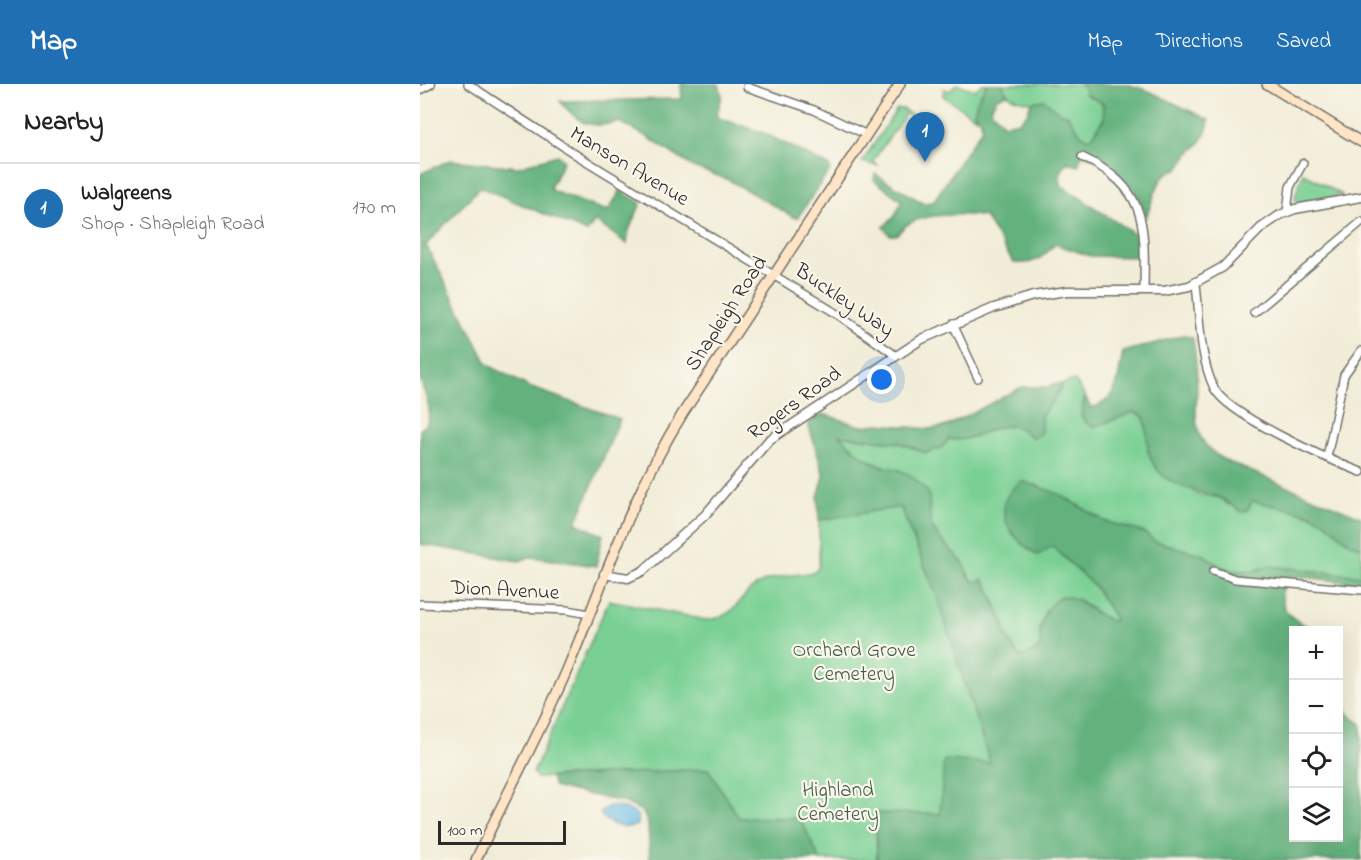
<!DOCTYPE html>
<html lang="en">
<head>
<meta charset="utf-8">
<style>
	body { margin:0; font-family:"Indie Flower",sans-serif; background:#f2f2f2; color:#202124 }
	.controls { position:absolute; right:18px; bottom:18px; display:grid; overflow:hidden; border-radius:0px; box-shadow:0 6px 24px #0002 }
	.controls button { width:54px; height:54px; display:grid; place-items:center; padding:0; border:0; border-bottom:2px solid #e0e0e0; background:#fff; color:#202124; font:30px sans-serif }
	.scale { position:absolute; left:18px; bottom:15px; width:128px; box-sizing:border-box; padding-left:6px; border:3px solid #2b2b2b; border-top:0; font-size:16px; line-height:21px; white-space:nowrap; color:#2b2b2b; -webkit-text-stroke:4px #fbf7ec; paint-order:stroke }
	.you { position:absolute; left:462px; top:296px; width:21px; height:21px; margin:-15px; border:4px solid #fff; border-radius:50%; background:#1a73e8; box-shadow:0 0 0 9px #1a73e833 }
	.badge { display:grid; place-items:center; width:39px; height:39px; border-radius:50%; background:#1f6fb2; color:#fff; font-size:20px; font-weight:700 }
	.pin { position:absolute; translate:-50% -50px; filter:drop-shadow(0 2px 3px #0008) }
	.pin::after { content:''; position:absolute; top:32px; width:21px; height:18px; background:inherit; clip-path:polygon(0 0,100% 0,50% 100%) }
	.list { margin:0; padding:0; list-style:none }
	h2 { display:flex; justify-content:space-between; align-items:center; height:78px; margin:0; padding:0 24px; font-size:26px }
	h2 small { font-size:20px; font-weight:400; color:#757577 }
	.list li { display:grid; grid-template-columns:39px 1fr auto; gap:18px; align-items:center; box-sizing:border-box; height:90px; padding:0 24px; border-top:2px solid #e0e0e0 }
	.list b { display:block; font-size:22px; white-space:nowrap }
	.list p { margin:0; font-size:20px; white-space:nowrap; color:#757577 }
	.list em { font-size:20px; font-style:normal; color:#757577 }
	.icon { flex:none; width:33px; height:33px; fill:none; stroke:currentColor; stroke-width:2; stroke-linecap:round; stroke-linejoin:round }
	.map { position:relative; flex:none; width:941px; height:776px; overflow:hidden }
	header { display:flex; align-items:center; gap:36px; box-sizing:border-box; height:84px; padding:0 30px; background:#1f6fb2; color:#fff }
	header strong { font-size:28px }
	nav { display:flex; gap:33px; margin-inline-start:auto; font-size:21px }
	main { display:flex }
	aside { flex:1; background:#fff }
	.map>svg:first-child { display:block }
</style>
</head>
<body>
<header>
<strong>Map</strong>
<nav><a>Map</a><a>Directions</a><a>Saved</a></nav>
</header>
<main>
<aside>
<h2>Nearby<small></small></h2>
<ul class="list">
<li><span class="badge">1</span><div><b>Walgreens</b><p>Shop · Shapleigh Road</p></div><em>170 m</em></li>
</ul>
</aside>
<div class="map">
<svg width="941" height="776" viewBox="0 0 941 776">
	<rect width="100%" height="100%" fill="#fbf7ec"/>
	<filter id="ink" filterUnits="userSpaceOnUse"><feTurbulence type="fractalNoise" baseFrequency=".0167" numOctaves="2"/><feDisplacementMap in="SourceGraphic" scale="12" xChannelSelector="R" yChannelSelector="G"/><feConvolveMatrix kernelMatrix="1 2 1 2 8 2 1 2 1" color-interpolation-filters="sRGB"/></filter>
	<filter id="wash" filterUnits="userSpaceOnUse"><feTurbulence type="fractalNoise" baseFrequency=".008" numOctaves="4" result="noise"/><feDisplacementMap in="SourceGraphic" scale="24" xChannelSelector="R" yChannelSelector="G"/><feGaussianBlur stdDeviation="1.35" result="paint"/><feColorMatrix in="noise" values="0 0 0 0 0 0 0 0 0 0 0 0 0 0 0 0 0 1.4 0 .05"/><feComposite in="paint" operator="in"/></filter>
	<g filter="url(#wash)">
		<rect width="100%" height="100%" fill="#f2edd8"/>
		<!-- green -->
		<g fill="#7ad094" stroke="#527e60" stroke-width="1.5">
			<polygon points="536,0 555,6 562,0 567,0 554,29 556,34 523,12 524,5 530,7"/>
			<path d="M582 0H658L664 3 665 10 681 16 684 34 672 53 668 55 660 49 647 30H642L624 17C610 20 585 16 582 0Z"/>
			<polygon points="477,25 483,25 492,32 486,29 453,77 459,82 442,78"/>
			<polygon points="883,89 922,111 877,119 875,112"/>
			<path d="M650 297H655L665 312 661 331 683 340 714 328 724 333 728 348V368L777 410 801 414 808 421C815 420 823 418 831 417 840 417 894 431 903 436 917 445 925 457 941 463V492L849 482 833 487H815L801 483 784 471 734 457 725 449 684 437 653 418 616 401 626 465 632 462 675 503 695 534 693 537 686 535 658 515 626 526 620 543 621 563 606 572 597 571 584 547 585 540C576 526 574 511 563 495L555 498C547 492 547 487 542 479 530 461 504 448 510 423L466 383 443 373 418 351 480 359 506 369 521 364 529 355C553 360 575 338 594 342 602 343 611 348 621 350V332L633 317 643 300Z"/>
			<path d="M480 423 516 510 571 679 520 730H456L457 776H400L380 734H319L287 685 131 693 117 694 113 689 189 516 286 536C320 533 318 509 343 498 358 491 379 491 395 488L399 482V436Z"/>
		</g>
		<!-- forest -->
		<g fill="#63b27e" stroke="#476e54" stroke-width="1.5">
			<path d="M261 0H299L302 12 297 30 299 34 344 49 409 82 410 86 378 133 375 134 309 96 273 83 226 52 199 38C169 45 160 41 140 17L262 15Z"/>
			<path d="M567 0H582L587 10 577 14 570 25 584 40 600 37 608 28 611 18 624 16 642 30H647L660 49 668 55 672 53 684 34V20L665 10 664 3 658 0H706L729 7 789 36C784 66 770 61 759 85 737 86 734 116 726 133 717 101 693 80 662 70L658 82 647 78 640 90 641 101 717 152V173L670 172 635 160C622 175 613 181 594 179L565 133C547 129 506 130 490 139 485 141 480 148 476 151H470L463 143 474 133 482 117 454 96 455 90 503 119 513 118 562 44 561 37 554 29 557 17Z"/>
			<path d="M137 71 144 76 130 104 132 107 184 126H189L200 107 221 119 209 146 207 160 175 137 167 148 60 103 6 161 68 281 109 303 200 335 156 439 183 451 176 482 111 473 99 477 0 460V346C17 336 5 310 0 296V90L30 76 98 83Z"/>
			<path d="M764 251 773 254C775 268 777 282 777 296 777 334 768 355 806 377L941 433V463L930 459 905 438 891 430 832 417 828 426 822 428C814 424 805 415 798 413 771 405 739 402 729 370 726 358 728 345 724 333L714 328 674 343 666 339 661 331 665 312 671 324C701 315 697 294 703 268Z"/>
			<path d="M633 300H643L633 317 621 332V350L613 354C607 350 599 342 592 342 570 340 552 360 529 355L521 364 506 369 480 359 419 351 443 373 459 382 477 385 492 392 509 409 510 440 519 454 544 480 548 493 555 498 563 495C574 511 576 526 585 541L584 547 598 571 606 572 621 563C617 544 624 524 640 512 663 512 673 533 693 537L695 534 675 503 632 462 618 471C589 455 567 421 602 397L639 410 684 437 725 449 734 457 784 471 801 483 815 487H833L849 482 941 492V500L878 492 866 495C854 525 870 534 894 546H874V754H918L919 573C926 599 911 622 941 640V776H457L456 729 520 730 524 676 570 679 516 510 481 423 399 436 398 413 404 392 388 339 403 330 441 342 460 340 509 345 527 342 602 303H627Z"/>
			<polygon points="288,685 319,734 380,734 400,776 230,776 228,741 223,728 204,718 134,703 131,693"/>
		</g>
		<!-- water -->
		<path fill="#6abce6" stroke="#4a7488" stroke-width="1.5" d="M189 722C200 722 210 725 218 732L217 741C205 746 186 741 180 729Z"/>
	</g>
	<g filter="url(#ink)">
		<g fill="none" stroke-linecap="round" stroke-linejoin="round">
			<defs>
				<g id="minor">
					<polyline points="48,0 158,72 414,228 475,271"/>
					<polyline points="327,3 394,26 447,51"/>
					<polyline points="0,6 11,0"/>
					<path d="M662 73C728 104 725 141 724 206"/>
					<polyline points="867,128 870,103 883,79"/>
					<path d="M776 200C780 234 779 272 794 304 808 332 910 376 941 388"/>
					<polyline points="834,229 941,138"/>
					<polyline points="533,240 558,294"/>
					<polyline points="907,373 924,291 941,267"/>
					<polyline points="793,487 815,495 941,506"/>
					<polyline points="0,520 147,526 169,530"/>
				</g>
				<polyline id="tertiary" points="184,490 208,494 223,487 285,431 349,356 502,255 574,224 613,212 647,207 744,207 769,202 803,183 841,144 860,131 875,125 941,113"/>
				<g id="secondary">
					<polyline points="847,0 941,58"/>
					<path d="M56 776C85 712 119 651 147 586 185 496 210 414 263 329L480 0"/>
				</g>
			</defs>
			<!-- minor casing -->
			<use href="#minor" stroke="#716f68" stroke-width="10"/>
			<!-- tertiary casing -->
			<use href="#tertiary" stroke="#716f68" stroke-width="11"/>
			<!-- secondary casing -->
			<use href="#secondary" stroke="#716f68" stroke-width="12"/>
			<!-- minor -->
			<use href="#minor" stroke="#fff" stroke-width="7"/>
			<!-- tertiary -->
			<use href="#tertiary" stroke="#fff" stroke-width="8"/>
			<!-- secondary -->
			<use href="#secondary" stroke="#ffe4c6" stroke-width="9"/>
		</g>
	</g>
	<g text-anchor="middle" dominant-baseline="central" stroke-width="4.5" stroke-linejoin="round" paint-order="stroke">
		<!-- street labels -->
		<g font-size="21" fill="#2b2b2b" stroke="#fbf7ec">
			<text transform="translate(209 83) rotate(31)">Manson Avenue</text>
			<text transform="translate(424 217) rotate(34)">Buckley Way</text>
			<text transform="translate(307 230) rotate(-57)">Shapleigh Road</text>
			<text transform="translate(375 320) rotate(-36)">Rogers Road</text>
			<text transform="translate(85 507) rotate(3)">Dion Avenue</text>
		</g>
		<!-- park labels -->
		<g font-size="21" fill="#435d4a" stroke="#fbf7ec">
			<text x="434" y="567">Orchard Grove<tspan x="434" dy="24">Cemetery</tspan></text>
			<text x="418" y="707">Highland<tspan x="418" dy="24">Cemetery</tspan></text>
		</g>
	</g>
</svg>
<div class="controls">
<button>+</button>
<button>−</button>
<button><svg class="icon" aria-label="locate" viewBox="0 0 24 24"><circle cx="12" cy="12" r="6"/><path d="M12 2v4M12 18v4M2 12h4M18 12h4"/></svg></button>
<button><svg class="icon" aria-label="layers" viewBox="0 0 24 24"><path d="M12 4l9 5-9 5-9-5zM3 14l9 5 9-5"/></svg></button>
</div>
<div class="scale">100 m</div>
<div class="you"></div>
<div class="pin badge" style="left:505px;top:78px">1</div>
</div>
</main>
</body>
</html>
